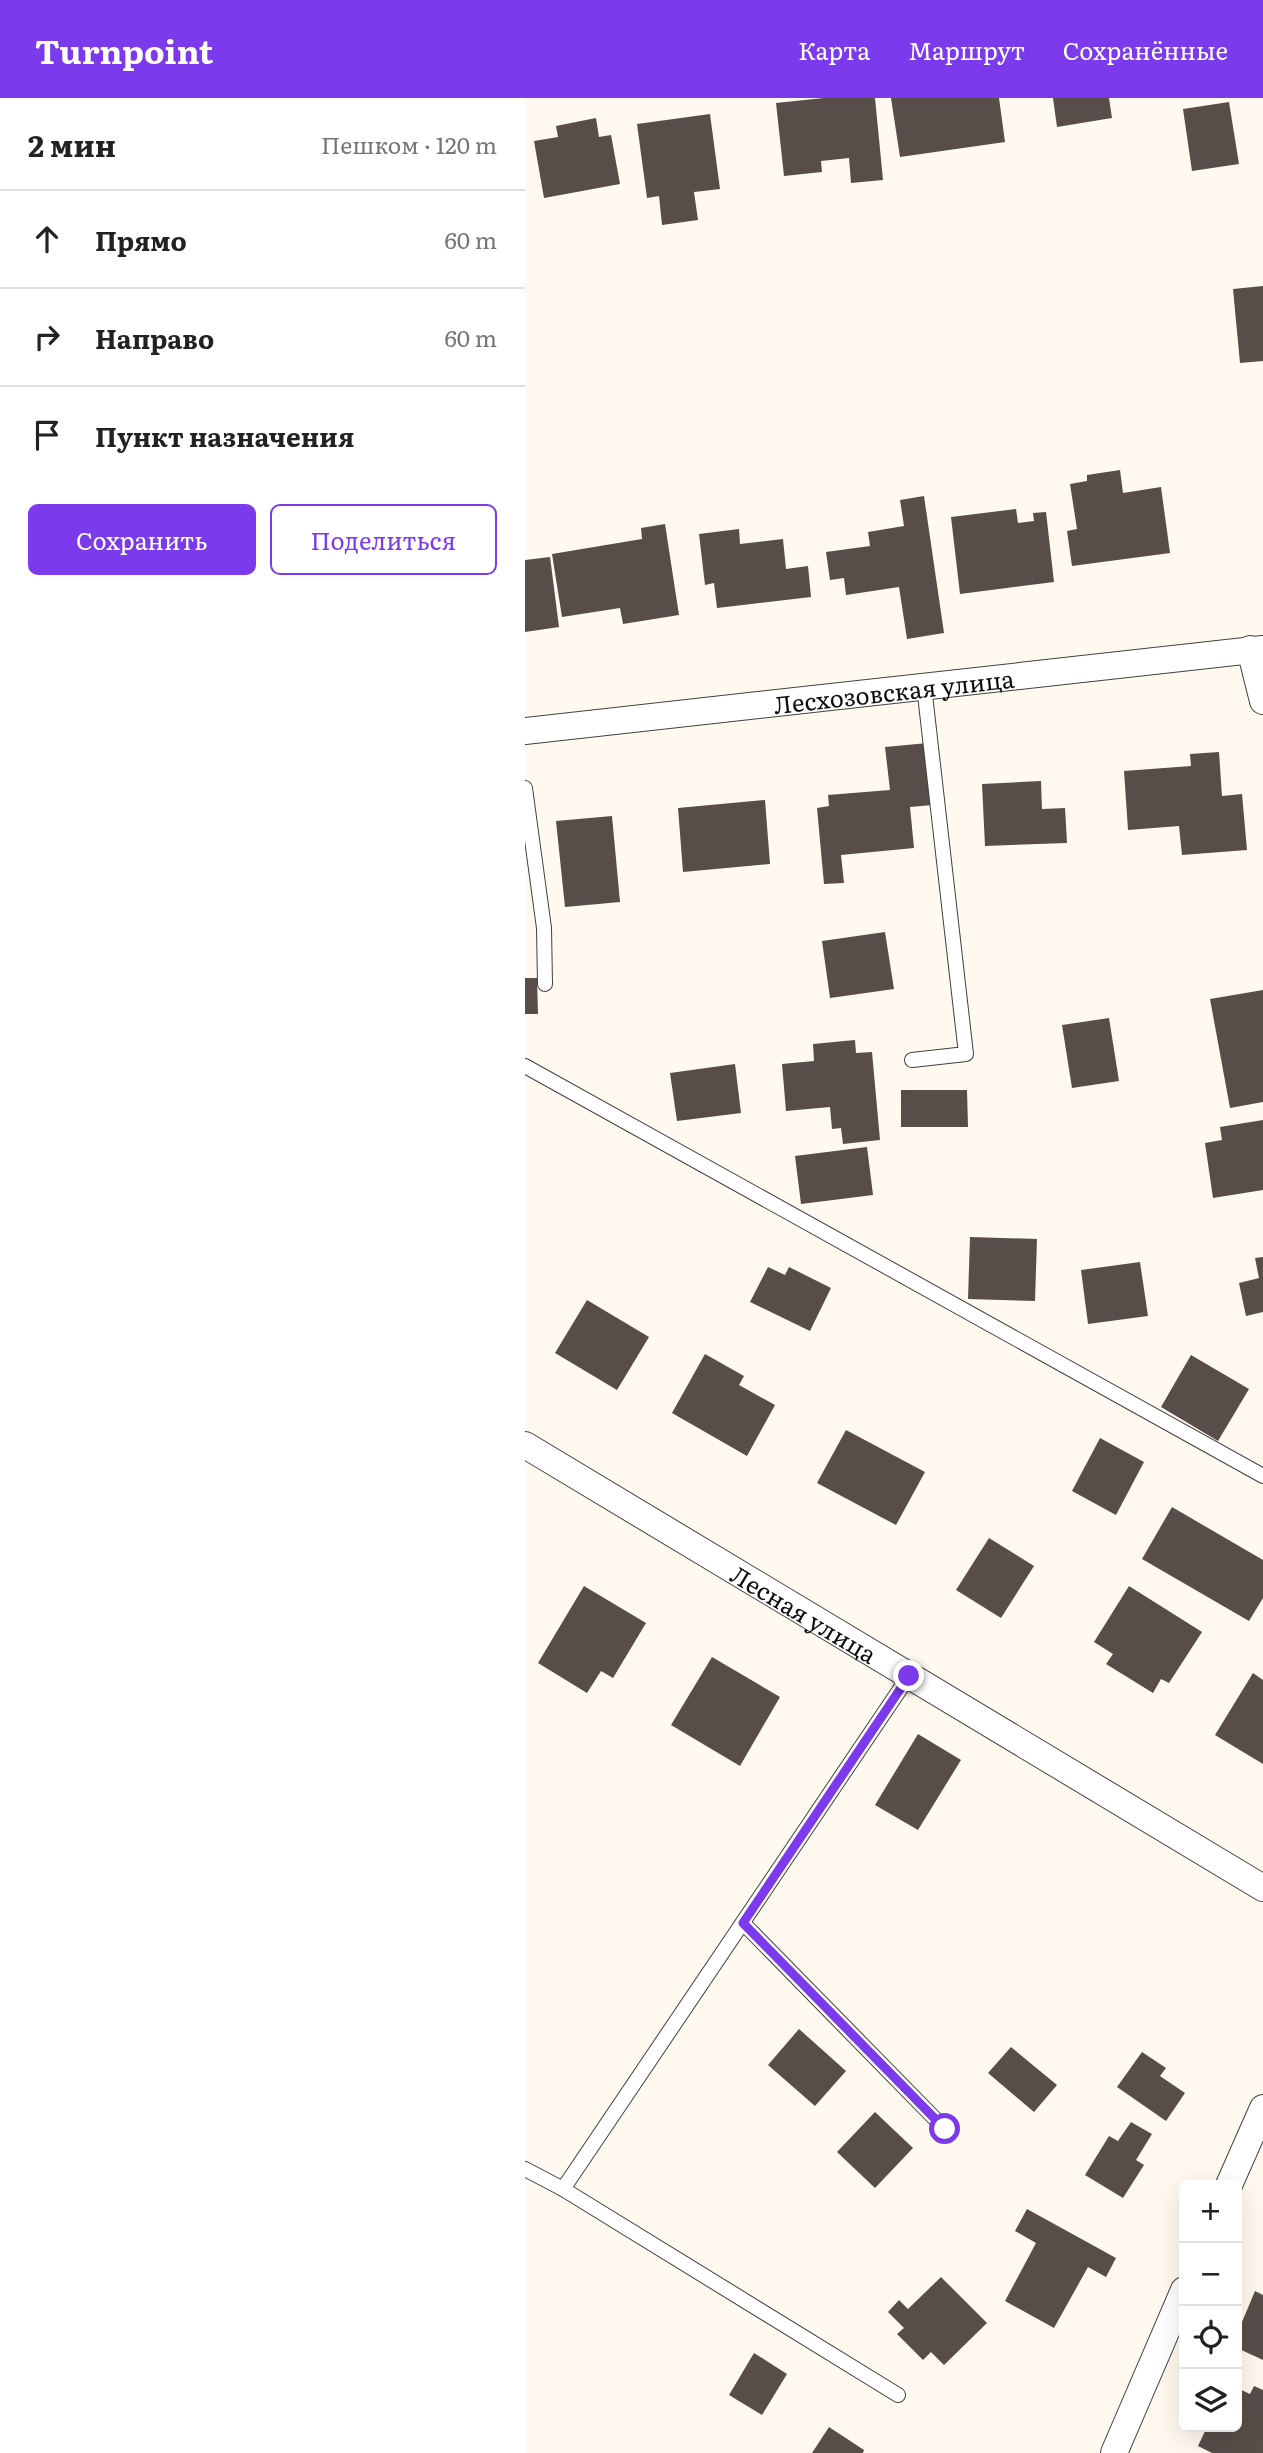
<!DOCTYPE html>
<html lang="ru">
<head>
<meta charset="utf-8">
<style>
	body { margin:0; font-family:Literata,serif; background:#f2f2f2; color:#222 }
	.controls { position:absolute; right:21px; bottom:21px; display:grid; overflow:hidden; border-radius:10px; box-shadow:0 7px 28px #0002 }
	.controls button { width:63px; height:63px; display:grid; place-items:center; padding:0; border:0; border-bottom:2px solid #e0e0e0; background:#fff; color:#222; font:35px sans-serif }
	.stop { position:absolute; width:21px; height:21px; margin:-16px; border:5px solid #7c3aed; border-radius:50%; background:#fff }
	.stop.end { background:#7c3aed; border-color:#fff; box-shadow:0 2px 7px #0008 }
	.list { margin:0; padding:0; list-style:none }
	h2 { display:flex; justify-content:space-between; align-items:center; height:91px; margin:0; padding:0 28px; font-size:30px }
	h2 small { font-size:23px; font-weight:400; color:#767676 }
	.list li { display:grid; grid-template-columns:46px 1fr auto; gap:21px; align-items:center; box-sizing:border-box; height:98px; padding:0 28px; border-top:2px solid #e0e0e0 }
	.list b { display:block; font-size:26px; white-space:nowrap }
	.list em { font-size:23px; font-style:normal; color:#767676 }
	.actions { display:flex; gap:14px; padding:21px 28px }
	.actions a { flex:1; padding:16px 0; border:2px solid #7c3aed; border-radius:10px; text-align:center; font-size:24px; color:#7c3aed }
	.actions .main { background:#7c3aed; color:#fff }
	.icon { flex:none; width:38px; height:38px; fill:none; stroke:currentColor; stroke-width:2; stroke-linecap:round; stroke-linejoin:round }
	.map { position:relative; flex:none; width:738px; height:2355px; overflow:hidden }
	header { display:flex; align-items:center; gap:42px; box-sizing:border-box; height:98px; padding:0 35px; background:#7c3aed; color:#fff }
	header strong { font-size:33px }
	nav { display:flex; gap:38px; margin-inline-start:auto; font-size:24px }
	main { display:flex }
	aside { flex:1; background:#fff }
	.map>svg:first-child { display:block }
</style>
</head>
<body>
<header>
<strong>Turnpoint</strong>
<nav><a>Карта</a><a>Маршрут</a><a>Сохранённые</a></nav>
</header>
<main>
<aside>
<h2>2 мин<small>Пешком · 120 m</small></h2>
<ul class="list">
<li><svg class="icon" aria-label="ahead" viewBox="0 0 24 24"><path d="M12 20V5M6 11l6-6 6 6"/></svg><div><b>Прямо</b></div><em>60 m</em></li>
<li><svg class="icon" aria-label="right" viewBox="0 0 24 24"><path d="M7 20v-9h11M14 6l5 5-5 5"/></svg><div><b>Направо</b></div><em>60 m</em></li>
<li><svg class="icon" aria-label="arrive" viewBox="0 0 24 24"><path d="M6 21V4h12l-3 4 3 4H6"/></svg><div><b>Пункт назначения</b></div></li>
</ul>
<div class="actions"><a class="main">Сохранить</a><a>Поделиться</a></div>
</aside>
<div class="map">
<svg width="738" height="2355" viewBox="0 0 738 2355">
	<rect width="100%" height="100%" fill="#fff9ef"/>
	<!-- building -->
	<g fill="#584d49">
		<polygon points="299,0 350,0 358,82 326,85 324,60 296,63 297,74 259,78 251,5"/>
		<polygon points="366,0 474,0 480,44 375,59"/>
		<polygon points="528,0 584,0 587,20 532,29"/>
		<polygon points="704,4 714,66 667,73 658,11"/>
		<polygon points="185,16 195,91 169,94 173,122 137,127 134,98 122,100 112,26"/>
		<polygon points="71,20 74,39 86,37 95,86 19,100 9,43 33,39 31,28"/>
		<polygon points="738,188 738,263 715,265 708,191"/>
		<polygon points="595,372 598,395 636,389 645,455 547,468 542,433 552,431 545,386 562,383 562,377"/>
		<polygon points="399,398 419,535 382,541 374,489 321,497 319,480 305,482 301,454 345,448 343,434 379,428 375,402"/>
		<polygon points="491,411 493,425 509,423 508,415 521,414 529,484 435,496 426,419"/>
		<polygon points="140,426 154,517 98,526 95,510 37,519 27,456 117,441 116,430"/>
		<polygon points="214,431 215,446 258,441 261,471 283,468 286,499 192,510 189,485 180,487 174,436"/>
		<polygon points="25,459 34,529 0,534 0,462"/>
		<polygon points="403,645 408,707 385,709 389,750 316,757 319,785 299,786 292,710 304,708 303,697 365,692 360,649"/>
		<polygon points="694,654 697,698 717,696 722,752 657,757 654,728 603,732 599,673 666,668 665,656"/>
		<polygon points="516,683 517,711 540,710 542,745 460,748 457,686"/>
		<polygon points="240,702 245,766 158,774 153,710"/>
		<polygon points="87,718 95,804 40,809 31,723"/>
		<polygon points="360,834 369,891 305,900 297,843"/>
		<polygon points="0,880 12,880 13,916 0,916"/>
		<polygon points="738,892 738,1004 705,1010 685,901"/>
		<polygon points="584,920 594,983 547,990 537,927"/>
		<polygon points="330,942 331,955 347,954 355,1042 318,1046 316,1030 307,1031 305,1009 261,1013 257,966 289,963 288,946"/>
		<polygon points="210,966 216,1015 152,1023 145,975"/>
		<polygon points="376,992 442,992 443,1029 376,1029"/>
		<polygon points="738,1022 738,1092 688,1100 680,1045 697,1042 695,1029"/>
		<polygon points="342,1049 348,1097 276,1106 270,1058"/>
		<polygon points="445,1139 512,1141 510,1203 443,1201"/>
		<polygon points="738,1159 738,1214 721,1218 714,1185 734,1180 730,1160"/>
		<polygon points="615,1164 623,1218 563,1226 556,1172"/>
		<polygon points="243,1169 260,1177 264,1169 306,1190 285,1233 225,1204"/>
		<polygon points="62,1202 124,1239 92,1292 30,1255"/>
		<polygon points="180,1256 219,1278 214,1287 250,1307 222,1358 147,1315"/>
		<polygon points="666,1257 724,1291 693,1343 636,1309"/>
		<polygon points="321,1332 400,1374 371,1427 292,1385"/>
		<polygon points="575,1340 619,1364 591,1417 547,1393"/>
		<polygon points="647,1409 738,1462 738,1500 724,1523 617,1461"/>
		<polygon points="464,1440 509,1468 476,1520 431,1492"/>
		<polygon points="59,1488 121,1525 88,1580 76,1573 62,1595 13,1565"/>
		<polygon points="604,1488 677,1534 644,1585 636,1581 628,1595 581,1566 588,1556 569,1544"/>
		<polygon points="187,1559 255,1599 215,1668 146,1627"/>
		<polygon points="728,1575 738,1582 738,1666 690,1637"/>
		<polygon points="393,1636 436,1662 393,1732 350,1707"/>
		<polygon points="274,1931 321,1973 290,2008 243,1967"/>
		<polygon points="486,1949 532,1987 509,2014 463,1975"/>
		<polygon points="617,1954 641,1970 635,1978 660,1995 641,2023 592,1989"/>
		<polygon points="350,2014 388,2050 350,2090 312,2054"/>
		<polygon points="606,2024 627,2036 611,2062 619,2067 598,2100 560,2077 584,2038 593,2043"/>
		<polygon points="502,2111 591,2160 581,2179 563,2169 529,2230 480,2203 511,2145 490,2133"/>
		<polygon points="416,2179 462,2225 419,2267 406,2254 398,2262 372,2236 379,2230 363,2214 374,2202 383,2211"/>
		<polygon points="730,2193 738,2197 738,2262 712,2250 712,2236"/>
		<polygon points="229,2255 262,2276 237,2317 204,2297"/>
		<polygon points="729,2288 738,2292 738,2355 687,2355 673,2348 682,2329 712,2329 712,2290 725,2296"/>
		<polygon points="304,2329 339,2352 338,2355 287,2355"/>
	</g>
	<g fill="none" stroke-linecap="round" stroke-linejoin="round">
		<defs>
			<g id="lane">
				<polyline points="0,690 19,830 20,886"/>
				<polyline points="387,962 441,956 399,588"/>
				<polyline points="0,968 738,1378"/>
				<polyline points="218,1825 420,2031"/>
				<polyline points="0,2071 38,2091 373,2297"/>
				<polyline points="38,2091 384,1578"/>
			</g>
			<g id="street">
				<polyline points="725,551 738,603"/>
				<path id="s1" d="M0 633 738 551"/>
				<path id="s2" d="M0 1347 738 1790"/>
				<polyline points="704,2087 738,2010"/>
				<polyline points="589,2355 659,2192"/>
			</g>
		</defs>
		<!-- lane casing -->
		<use href="#lane" stroke="#414141" stroke-width="16"/>
		<!-- street casing -->
		<use href="#street" stroke="#414141" stroke-width="28"/>
		<!-- lane -->
		<use href="#lane" stroke="#fff" stroke-width="14"/>
		<!-- street -->
		<use href="#street" stroke="#fff" stroke-width="26"/>
	</g>
	<g fill="none" stroke-linecap="round" stroke-linejoin="round">
		<!-- route -->
		<polyline stroke="#7c3aed" stroke-width="9" points="384,1578 218,1825 420,2031"/>
	</g>
	<g text-anchor="middle" dominant-baseline="central" stroke-width="7" stroke-linejoin="round" paint-order="stroke">
		<!-- street labels -->
		<g font-size="24" fill="#0e0e0e" stroke="#fff">
			<text stroke="none"><textPath href="#s1" startOffset="371">Лесхозовская улица</textPath></text>
			<text stroke="none"><textPath href="#s2" startOffset="326">Лесная улица</textPath></text>
		</g>
	</g>
</svg>
<div class="controls">
<button>+</button>
<button>−</button>
<button><svg class="icon" aria-label="locate" viewBox="0 0 24 24"><circle cx="12" cy="12" r="6"/><path d="M12 2v4M12 18v4M2 12h4M18 12h4"/></svg></button>
<button><svg class="icon" aria-label="layers" viewBox="0 0 24 24"><path d="M12 4l9 5-9 5-9-5zM3 14l9 5 9-5"/></svg></button>
</div>
<div class="stop" style="left:420px;top:2031px"></div>
<div class="stop end" style="left:384px;top:1578px"></div>
</div>
</main>
</body>
</html>
